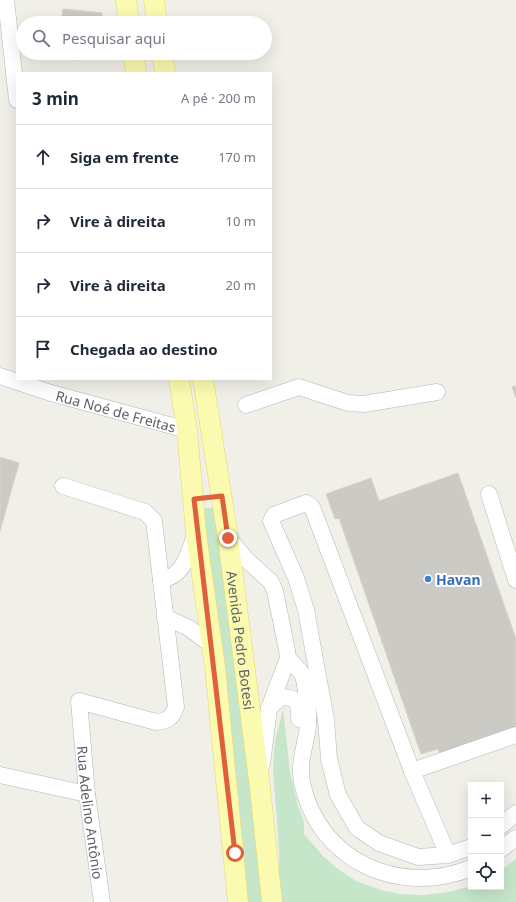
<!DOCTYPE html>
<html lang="pt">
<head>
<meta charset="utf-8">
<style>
	body { margin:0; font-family:"Noto Sans",sans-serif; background:#f6f6f7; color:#1f2937 }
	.controls { position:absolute; right:12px; bottom:12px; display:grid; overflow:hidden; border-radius:0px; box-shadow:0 4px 16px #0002 }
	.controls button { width:36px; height:36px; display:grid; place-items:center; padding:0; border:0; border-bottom:1px solid #e0e1e3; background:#fff; color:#1f2937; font:20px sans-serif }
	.stop { position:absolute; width:12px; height:12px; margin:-9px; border:3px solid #e1603c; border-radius:50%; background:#fff }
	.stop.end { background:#e1603c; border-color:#fff; box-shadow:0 1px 4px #0008 }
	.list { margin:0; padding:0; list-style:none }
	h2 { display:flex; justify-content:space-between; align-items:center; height:52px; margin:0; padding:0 16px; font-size:17px }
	h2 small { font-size:13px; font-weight:400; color:#747a83 }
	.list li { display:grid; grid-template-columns:26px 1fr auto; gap:12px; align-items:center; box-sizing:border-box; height:64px; padding:0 16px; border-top:1px solid #e0e1e3 }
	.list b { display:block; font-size:15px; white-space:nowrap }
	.list em { font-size:13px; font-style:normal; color:#747a83 }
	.icon { flex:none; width:22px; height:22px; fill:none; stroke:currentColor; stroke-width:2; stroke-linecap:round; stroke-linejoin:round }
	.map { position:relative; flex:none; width:516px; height:902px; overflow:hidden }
	.search { position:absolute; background:#fff; box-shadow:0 4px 16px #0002; left:16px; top:16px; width:256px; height:44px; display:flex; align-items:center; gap:10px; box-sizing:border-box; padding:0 14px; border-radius:22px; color:#747a83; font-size:15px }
	.panel { position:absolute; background:#fff; box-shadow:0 4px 16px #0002; left:16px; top:72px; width:256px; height:308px; border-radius:0px }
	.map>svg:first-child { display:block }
</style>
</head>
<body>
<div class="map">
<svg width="516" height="902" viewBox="0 0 516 902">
	<rect width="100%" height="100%" fill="#f0efe8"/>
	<!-- green -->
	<g fill="#c6e6ca">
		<polygon points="217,507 264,902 248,902 238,794 203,509"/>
		<polygon points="283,709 290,772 298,806 304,822 304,834 323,856 338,869 356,881 381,890 400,894 423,895 449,892 471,886 501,887 501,870 516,859 516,902 279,902 279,850 273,770 275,741"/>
	</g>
	<!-- building -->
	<g fill="#cccac4" stroke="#d5d2c6">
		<polygon points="63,9 102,13 102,23 61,23"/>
		<polygon points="74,53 104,53 104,56 76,60"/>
		<polygon points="516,386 516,398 512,387"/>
		<polygon points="0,457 19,463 0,531"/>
		<polygon points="458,473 516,639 516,731 441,757 438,749 421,754 339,518 335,519 326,494 371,478 379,501"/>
	</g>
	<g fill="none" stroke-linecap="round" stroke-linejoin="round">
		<defs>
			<g id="minor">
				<polyline points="6,0 17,100"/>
				<path id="s1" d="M0 376 51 393 187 430"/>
				<polyline points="246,405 299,387 348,403 364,404 437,392"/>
				<path id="s2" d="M63 486 145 512 154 521 176 707C172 718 168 721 156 722L79 701 87 794 102 902"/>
				<polyline points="489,494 516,580"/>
				<polyline points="228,538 246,559 271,582 275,591 287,650 288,658 269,708 262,764"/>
				<path d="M161 580C185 576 188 553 196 533"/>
				<polyline points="165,617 189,628 211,645"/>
				<path d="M288 658C292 663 299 669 302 674 306 682 309 716 308 725 306 745 298 762 302 782 318 861 399 897 471 868"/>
				<path d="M269 708 281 697C297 696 300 704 299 719"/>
				<polyline points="412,771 516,735"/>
				<polyline points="0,775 87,794"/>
				<polyline points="501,826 516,813"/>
				<polyline points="501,849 516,838"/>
				<polyline points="448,855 412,771 312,507 306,503 274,515 271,521 296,578 306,610 326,720 329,759 338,795 357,828 379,843 418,857 448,855 471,847"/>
			</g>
			<g id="major">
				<polyline points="126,0 129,23"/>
				<polyline points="154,0 157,23"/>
				<polyline points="133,53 136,73"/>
				<polyline points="162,53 165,73"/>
				<polyline points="179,379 187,430 196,533 215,667 238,902"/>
				<path id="s3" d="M203 379 228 538 260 788 272 902"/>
			</g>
		</defs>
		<!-- minor casing -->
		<use href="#minor" stroke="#b5b6bb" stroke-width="17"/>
		<!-- major casing -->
		<use href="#major" stroke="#ebd866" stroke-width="21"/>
		<!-- minor -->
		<use href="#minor" stroke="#fff" stroke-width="16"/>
		<!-- major -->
		<use href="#major" stroke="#fbfab1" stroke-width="20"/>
	</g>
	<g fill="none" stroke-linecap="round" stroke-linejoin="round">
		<!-- route -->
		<polyline stroke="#e1603c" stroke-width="5" points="228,538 222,496 194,499 235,853"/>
	</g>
	<!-- markers -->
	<circle fill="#3f7fe0" stroke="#fff" stroke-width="1.5" cx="428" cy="579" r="4"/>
	<g text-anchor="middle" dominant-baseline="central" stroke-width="4" stroke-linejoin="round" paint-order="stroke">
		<!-- street labels -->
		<g font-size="14" fill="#5f6167" stroke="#fff">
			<text stroke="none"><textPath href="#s1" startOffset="121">Rua Noé de Freitas</textPath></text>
			<text stroke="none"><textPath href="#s3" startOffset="264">Avenida Pedro Botesi</textPath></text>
			<text stroke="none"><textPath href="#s2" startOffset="505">Rua Adelino Antônio</textPath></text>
		</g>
		<!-- shop labels -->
		<g font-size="14" font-weight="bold" fill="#366cbe" stroke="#fff" text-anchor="start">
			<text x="436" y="579">Havan</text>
		</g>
	</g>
</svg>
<div class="controls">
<button>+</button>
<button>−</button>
<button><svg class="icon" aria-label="locate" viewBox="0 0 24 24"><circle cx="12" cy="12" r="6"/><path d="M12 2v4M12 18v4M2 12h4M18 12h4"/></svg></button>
</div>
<div class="stop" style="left:235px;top:853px"></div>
<div class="stop end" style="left:228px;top:538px"></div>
<div class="search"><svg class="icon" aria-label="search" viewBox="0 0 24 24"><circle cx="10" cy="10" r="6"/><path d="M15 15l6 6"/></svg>Pesquisar aqui</div>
<section class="panel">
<h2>3 min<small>A pé · 200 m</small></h2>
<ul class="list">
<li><svg class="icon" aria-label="ahead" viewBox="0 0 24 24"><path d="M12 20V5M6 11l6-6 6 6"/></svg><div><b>Siga em frente</b></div><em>170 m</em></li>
<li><svg class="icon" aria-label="right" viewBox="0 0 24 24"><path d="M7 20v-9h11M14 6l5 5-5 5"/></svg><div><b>Vire à direita</b></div><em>10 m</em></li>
<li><svg class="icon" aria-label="right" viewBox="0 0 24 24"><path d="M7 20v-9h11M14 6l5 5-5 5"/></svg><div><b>Vire à direita</b></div><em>20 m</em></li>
<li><svg class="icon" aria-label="arrive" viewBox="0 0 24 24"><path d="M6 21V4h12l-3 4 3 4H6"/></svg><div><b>Chegada ao destino</b></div></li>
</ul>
</section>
</div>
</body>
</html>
